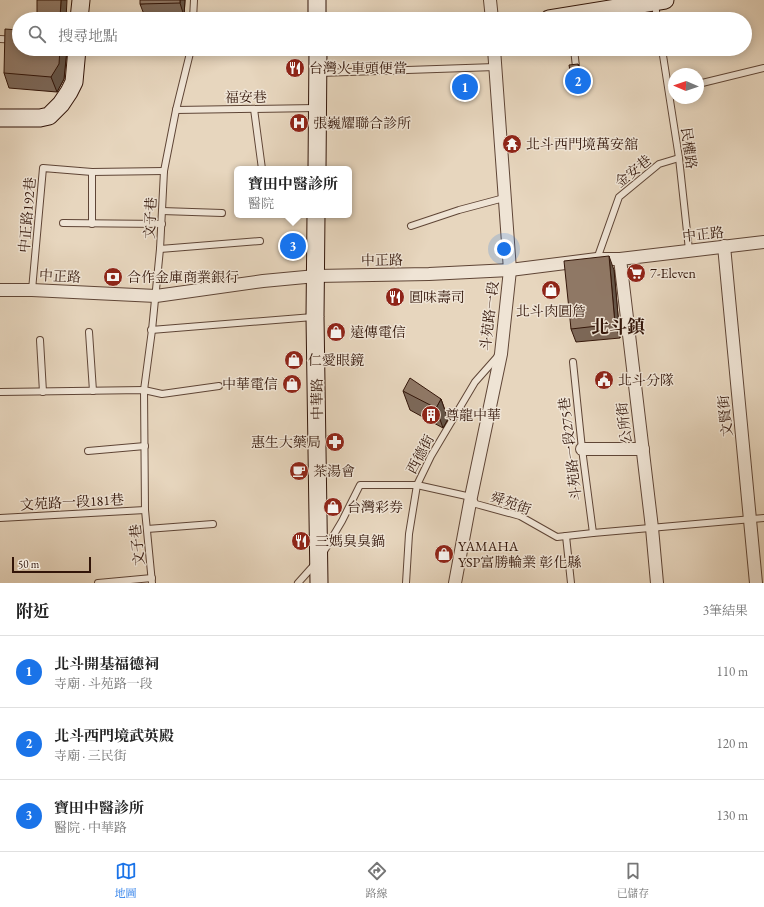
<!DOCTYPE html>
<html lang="zh-TW">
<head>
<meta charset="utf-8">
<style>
	body { margin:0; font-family:"EB Garamond","Noto Serif TC",serif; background:#f6f6f6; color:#222 }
	.compass { position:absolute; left:668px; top:68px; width:36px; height:36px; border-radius:50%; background:#fff; box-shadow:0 2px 10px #0003; rotate:272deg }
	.scale { position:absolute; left:12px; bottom:10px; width:79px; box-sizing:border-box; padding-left:4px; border:2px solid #321509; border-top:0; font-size:11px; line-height:14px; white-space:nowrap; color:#321509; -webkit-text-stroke:3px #efe4d5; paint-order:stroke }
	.you { position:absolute; left:504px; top:249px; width:14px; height:14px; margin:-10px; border:3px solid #fff; border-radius:50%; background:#1a73e8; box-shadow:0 0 0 6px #1a73e833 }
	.badge { display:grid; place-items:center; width:26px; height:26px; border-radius:50%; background:#1a73e8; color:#fff; font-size:13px; font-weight:700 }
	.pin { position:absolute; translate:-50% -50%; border:2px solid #fff; box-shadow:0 1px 4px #0006 }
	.popup { position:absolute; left:234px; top:166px; width:118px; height:52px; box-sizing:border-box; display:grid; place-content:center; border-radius:6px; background:#fff; filter:drop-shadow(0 1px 3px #0005); font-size:13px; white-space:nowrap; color:#767676 }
	.popup b { font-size:15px; color:#222 }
	.popup::after { content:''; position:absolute; left:50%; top:100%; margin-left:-8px; border:8px solid transparent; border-top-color:#fff }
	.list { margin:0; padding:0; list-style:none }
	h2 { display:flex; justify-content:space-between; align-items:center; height:52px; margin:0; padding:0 16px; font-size:17px }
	h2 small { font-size:13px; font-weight:400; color:#767676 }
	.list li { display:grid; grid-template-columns:26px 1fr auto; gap:12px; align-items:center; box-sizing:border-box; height:72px; padding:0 16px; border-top:1px solid #e0e0e0 }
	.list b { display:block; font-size:15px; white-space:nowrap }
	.list p { margin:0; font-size:13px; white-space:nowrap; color:#767676 }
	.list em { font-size:13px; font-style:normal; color:#767676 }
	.icon { flex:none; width:22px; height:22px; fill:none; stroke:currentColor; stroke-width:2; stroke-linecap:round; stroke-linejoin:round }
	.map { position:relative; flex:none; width:764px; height:583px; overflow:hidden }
	.search { position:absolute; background:#fff; box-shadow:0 2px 10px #0003; left:12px; right:12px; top:12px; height:44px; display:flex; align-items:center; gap:10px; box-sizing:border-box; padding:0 14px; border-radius:22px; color:#767676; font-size:15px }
	.sheet { height:268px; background:#fff }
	nav { display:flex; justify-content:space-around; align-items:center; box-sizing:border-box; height:56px; border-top:1px solid #e0e0e0; background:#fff; font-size:11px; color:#767676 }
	nav a { display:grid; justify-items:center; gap:2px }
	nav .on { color:#1a73e8 }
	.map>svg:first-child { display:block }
</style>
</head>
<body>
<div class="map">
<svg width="764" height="583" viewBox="0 0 764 583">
	<rect width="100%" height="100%" fill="#e7d6be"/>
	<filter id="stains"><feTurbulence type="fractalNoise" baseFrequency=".005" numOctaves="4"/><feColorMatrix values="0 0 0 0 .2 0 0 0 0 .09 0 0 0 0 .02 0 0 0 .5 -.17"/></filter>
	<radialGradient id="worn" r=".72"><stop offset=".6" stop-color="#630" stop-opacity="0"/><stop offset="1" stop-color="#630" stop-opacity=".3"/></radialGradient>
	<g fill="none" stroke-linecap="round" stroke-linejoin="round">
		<defs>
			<g id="lane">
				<polyline points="655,3 657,19"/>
				<polyline points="193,19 194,0"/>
				<polyline points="0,39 19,40"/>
				<polyline points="574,49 576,67"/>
				<polyline points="662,49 679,158 689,250"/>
				<polyline points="320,73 495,67"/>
				<polyline points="698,84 764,68"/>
				<polyline points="254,109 262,169"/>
				<polyline points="176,110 316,108"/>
				<polyline points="162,211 222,213"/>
				<polyline points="63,223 162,224"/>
				<polyline points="92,224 92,172"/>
				<polyline points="411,226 459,210 504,198"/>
				<polyline points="160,249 260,241"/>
				<polyline points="597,259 619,197 659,164 679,158"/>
				<polyline points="32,290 43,168 92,172 164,171"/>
				<polyline points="151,330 313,317"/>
				<polyline points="89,332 93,391"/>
				<polyline points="40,340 43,392"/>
				<polyline points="573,362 582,449 593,533"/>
				<polyline points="0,392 144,390 162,394 219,386"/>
				<polyline points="88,451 145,446"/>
				<polyline points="0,518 145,510"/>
				<polyline points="147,529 213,524"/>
				<polyline points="566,536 571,583"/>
				<polyline points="323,553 342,521 360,485 417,485 471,497 476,504 520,516 557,537 593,533 764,518"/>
				<polyline points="98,583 152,578"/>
				<polyline points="152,583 145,510 144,390 152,330 160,249 164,171 176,110 191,49"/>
				<polyline points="298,583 315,564"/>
				<polyline points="406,583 409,534 417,485 431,456 475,382 498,356"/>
			</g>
			<g id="street">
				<polyline points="490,0 492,19"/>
				<polyline points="724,246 756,583"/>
				<polyline points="620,259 652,528 657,583"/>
				<polyline points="0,290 32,290 156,296 263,281 316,276 429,274 510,270 597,259 620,259 764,242"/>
				<polyline points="582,449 643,449"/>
				<polyline points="455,583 471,497 501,354 510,270 494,49"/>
			</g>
			<g id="secondary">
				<polyline points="317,0 317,19"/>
				<polyline points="79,19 81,0"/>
				<polyline points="549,19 665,0"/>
				<polyline points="0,118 40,118 49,116 61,104 69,92 74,82 77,49"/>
				<polyline points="317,169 318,49"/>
				<polyline points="316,215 315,317 319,583"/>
			</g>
		</defs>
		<!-- lane casing -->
		<use href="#lane" stroke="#5f4536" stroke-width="8"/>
		<!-- street casing -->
		<use href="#street" stroke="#5f4536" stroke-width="14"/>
		<!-- secondary casing -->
		<use href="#secondary" stroke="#321509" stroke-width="19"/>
		<!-- lane -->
		<use href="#lane" stroke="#efe4d5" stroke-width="6"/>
		<!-- street -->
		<use href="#street" stroke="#efe4d5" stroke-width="12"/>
		<!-- secondary -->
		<use href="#secondary" stroke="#efe4d5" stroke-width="17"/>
	</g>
	<!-- wall -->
	<g fill="#7c6859" stroke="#321509">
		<polygon points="185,0 184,16 145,17 140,4"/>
		<polygon points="19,49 67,49 64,79 57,92 9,88 4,73"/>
		<polygon points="581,71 584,89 574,90 572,83"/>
		<polygon points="614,270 620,338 576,342 571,329"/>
		<polygon points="403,391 441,399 448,419 443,428 410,410"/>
	</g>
	<!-- shaded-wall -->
	<g fill="#655548" stroke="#321509">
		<polygon points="61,0 67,0 66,19 60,19"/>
		<polygon points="180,0 185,0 184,16 180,3"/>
		<polygon points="60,49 67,49 64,79 57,92 51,77"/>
		<polygon points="578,64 581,71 584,89 581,82"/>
		<polygon points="609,256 614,270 620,338 615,324"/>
		<polygon points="441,399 448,419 443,428 436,408"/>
	</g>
	<!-- building -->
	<g fill="#907967" stroke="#321509">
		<polygon points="37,0 61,0 60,19 37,19"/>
		<polygon points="140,0 180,0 180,3 140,4"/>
		<polygon points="5,29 19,30 19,49 60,49 59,64 51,77 4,73"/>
		<polygon points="578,64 581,82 572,83 569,65"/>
		<polygon points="609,256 615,324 571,329 564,261"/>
		<polygon points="410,378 441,399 436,408 403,391"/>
	</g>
	<!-- icons -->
	<defs>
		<symbol id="restaurant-disc" viewBox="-11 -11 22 22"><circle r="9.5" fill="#8f2418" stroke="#efe4d5"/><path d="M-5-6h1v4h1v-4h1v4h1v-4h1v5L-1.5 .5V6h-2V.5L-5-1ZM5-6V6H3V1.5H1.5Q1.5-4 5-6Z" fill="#fff"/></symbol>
		<symbol id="hospital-disc" viewBox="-11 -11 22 22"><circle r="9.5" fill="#8f2418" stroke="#efe4d5"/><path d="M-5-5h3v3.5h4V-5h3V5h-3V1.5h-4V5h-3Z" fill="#fff"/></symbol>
		<symbol id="temple-disc" viewBox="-11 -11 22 22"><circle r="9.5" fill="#8f2418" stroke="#efe4d5"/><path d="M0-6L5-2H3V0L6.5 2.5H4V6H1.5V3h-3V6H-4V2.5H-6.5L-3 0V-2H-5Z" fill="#fff"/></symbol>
		<symbol id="supermarket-disc" viewBox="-11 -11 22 22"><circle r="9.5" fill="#8f2418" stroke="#efe4d5"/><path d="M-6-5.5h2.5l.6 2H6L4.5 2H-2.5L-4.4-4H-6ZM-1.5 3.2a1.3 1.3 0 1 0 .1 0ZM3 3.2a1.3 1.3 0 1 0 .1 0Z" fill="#fff"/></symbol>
		<symbol id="bank-disc" viewBox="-11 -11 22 22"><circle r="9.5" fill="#8f2418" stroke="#efe4d5"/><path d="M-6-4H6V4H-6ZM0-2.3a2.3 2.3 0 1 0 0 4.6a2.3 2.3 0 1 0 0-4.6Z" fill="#fff"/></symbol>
		<symbol id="shop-disc" viewBox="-11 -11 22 22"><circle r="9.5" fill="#8f2418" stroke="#efe4d5"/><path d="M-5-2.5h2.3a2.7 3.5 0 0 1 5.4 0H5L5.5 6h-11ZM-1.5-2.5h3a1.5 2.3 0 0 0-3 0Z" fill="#fff"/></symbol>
		<symbol id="civic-disc" viewBox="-11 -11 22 22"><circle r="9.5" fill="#8f2418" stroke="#efe4d5"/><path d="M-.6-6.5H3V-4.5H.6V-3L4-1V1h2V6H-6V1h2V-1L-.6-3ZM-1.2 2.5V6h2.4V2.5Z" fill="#fff"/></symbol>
		<symbol id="building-disc" viewBox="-11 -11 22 22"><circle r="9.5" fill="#8f2418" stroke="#efe4d5"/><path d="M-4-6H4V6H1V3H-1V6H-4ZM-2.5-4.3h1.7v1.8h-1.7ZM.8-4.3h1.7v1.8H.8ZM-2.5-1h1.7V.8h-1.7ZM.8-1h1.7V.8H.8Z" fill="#fff"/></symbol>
		<symbol id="pharmacy-disc" viewBox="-11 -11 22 22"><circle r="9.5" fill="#8f2418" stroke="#efe4d5"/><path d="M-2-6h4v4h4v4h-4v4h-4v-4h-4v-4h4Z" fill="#fff"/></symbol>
		<symbol id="cafe-disc" viewBox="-11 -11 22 22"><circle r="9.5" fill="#8f2418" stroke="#efe4d5"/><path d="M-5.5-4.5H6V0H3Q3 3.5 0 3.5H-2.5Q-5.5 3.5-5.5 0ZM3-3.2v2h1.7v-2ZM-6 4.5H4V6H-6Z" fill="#fff"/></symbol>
	</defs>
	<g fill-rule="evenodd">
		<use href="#restaurant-disc" x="284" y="57" width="22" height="22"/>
		<use href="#hospital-disc" x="288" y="112" width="22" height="22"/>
		<use href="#temple-disc" x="501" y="133" width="22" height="22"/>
		<use href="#supermarket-disc" x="625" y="262" width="22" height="22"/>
		<use href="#bank-disc" x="102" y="266" width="22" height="22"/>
		<use href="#shop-disc" x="540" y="279" width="22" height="22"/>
		<use href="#restaurant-disc" x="384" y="286" width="22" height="22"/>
		<use href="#shop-disc" x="325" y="321" width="22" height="22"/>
		<use href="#shop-disc" x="283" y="349" width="22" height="22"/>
		<use href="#civic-disc" x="593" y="369" width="22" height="22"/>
		<use href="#shop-disc" x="281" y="373" width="22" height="22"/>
		<use href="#building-disc" x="420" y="404" width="22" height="22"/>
		<use href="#pharmacy-disc" x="324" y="431" width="22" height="22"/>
		<use href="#cafe-disc" x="288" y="460" width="22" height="22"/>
		<use href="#shop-disc" x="322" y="496" width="22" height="22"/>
		<use href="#restaurant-disc" x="290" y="530" width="22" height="22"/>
		<use href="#shop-disc" x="433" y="543" width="22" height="22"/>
	</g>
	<g text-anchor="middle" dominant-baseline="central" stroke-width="3" stroke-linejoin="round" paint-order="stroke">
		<!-- poi labels -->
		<g font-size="14" fill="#321509" stroke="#efe4d5" text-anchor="start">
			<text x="309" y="68">台灣火車頭便當</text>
			<text x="313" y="123">張巍耀聯合診所</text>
			<text x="526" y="144">北斗西門境萬安舘</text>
			<text x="650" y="273">7-Eleven</text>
			<text x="127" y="277">合作金庫商業銀行</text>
			<text x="409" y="297">圓味壽司</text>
			<text x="551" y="311" text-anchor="middle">北斗肉圓詹</text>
			<text x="350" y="332">遠傳電信</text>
			<text x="308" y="360">仁愛眼鏡</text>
			<text x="618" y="380">北斗分隊</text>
			<text x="278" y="384" text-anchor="end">中華電信</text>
			<text x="445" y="415">尊龍中華</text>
			<text x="321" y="442" text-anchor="end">惠生大藥局</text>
			<text x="313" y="471">茶湯會</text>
			<text x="347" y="507">台灣彩券</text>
			<text x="315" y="541">三媽臭臭鍋</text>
			<text x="458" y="546">YAMAHA<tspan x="458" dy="16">YSP富勝輪業 彰化縣</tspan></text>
		</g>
		<!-- street labels -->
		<g font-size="14" fill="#321509" stroke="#efe4d5">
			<text transform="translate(246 97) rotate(-1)">福安巷</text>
			<text transform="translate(689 148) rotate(82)">民權路</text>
			<text transform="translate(633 171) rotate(-39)">金安巷</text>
			<text transform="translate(27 215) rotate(-85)">中正路192巷</text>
			<text transform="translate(150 218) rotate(-87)">文子巷</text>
			<text transform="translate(703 234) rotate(-6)">中正路</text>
			<text transform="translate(382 260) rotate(-1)">中正路</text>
			<text transform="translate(60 276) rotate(3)">中正路</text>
			<text transform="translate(489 316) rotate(-83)">斗苑路一段</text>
			<text transform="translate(317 399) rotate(-91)">中華路</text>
			<text transform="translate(725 416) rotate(-96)">文賢街</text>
			<text transform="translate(624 423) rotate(-97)">公所街</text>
			<text transform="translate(570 449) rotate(-97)">斗苑路一段275巷</text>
			<text transform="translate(420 454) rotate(-62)">西德街</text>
			<text transform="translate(72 502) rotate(-3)">文苑路一段181巷</text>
			<text transform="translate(511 503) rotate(20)">舜苑街</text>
			<text transform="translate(137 545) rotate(-96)">文子巷</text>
		</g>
		<!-- district labels -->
		<g font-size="18" font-weight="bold" fill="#321509" stroke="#efe4d5">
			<text x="618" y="326">北斗鎮</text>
		</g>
	</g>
	<rect width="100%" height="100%" filter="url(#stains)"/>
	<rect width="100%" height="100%" fill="url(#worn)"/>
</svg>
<svg class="compass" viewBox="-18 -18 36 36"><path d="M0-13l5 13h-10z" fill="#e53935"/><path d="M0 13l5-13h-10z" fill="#767676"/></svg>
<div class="scale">50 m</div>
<div class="you"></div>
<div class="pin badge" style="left:465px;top:87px">1</div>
<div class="pin badge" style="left:578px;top:81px">2</div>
<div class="pin badge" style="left:293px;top:246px">3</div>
<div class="popup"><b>寶田中醫診所</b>醫院</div>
<div class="search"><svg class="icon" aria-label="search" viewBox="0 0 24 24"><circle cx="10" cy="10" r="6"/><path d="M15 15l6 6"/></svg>搜尋地點</div>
</div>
<section class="sheet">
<h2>附近<small>3筆結果</small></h2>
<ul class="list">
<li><span class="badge">1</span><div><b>北斗開基福德祠</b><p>寺廟 · 斗苑路一段</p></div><em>110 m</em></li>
<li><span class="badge">2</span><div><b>北斗西門境武英殿</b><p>寺廟 · 三民街</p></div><em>120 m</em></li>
<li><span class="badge">3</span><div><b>寶田中醫診所</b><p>醫院 · 中華路</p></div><em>130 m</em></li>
</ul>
</section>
<nav>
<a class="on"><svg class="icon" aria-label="map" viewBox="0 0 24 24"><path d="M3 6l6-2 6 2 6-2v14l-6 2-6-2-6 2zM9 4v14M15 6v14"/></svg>地圖</a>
<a><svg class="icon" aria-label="directions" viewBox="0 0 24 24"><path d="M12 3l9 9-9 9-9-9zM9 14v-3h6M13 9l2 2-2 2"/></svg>路線</a>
<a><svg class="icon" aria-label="saved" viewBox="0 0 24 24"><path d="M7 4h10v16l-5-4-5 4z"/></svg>已儲存</a>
</nav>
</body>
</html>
